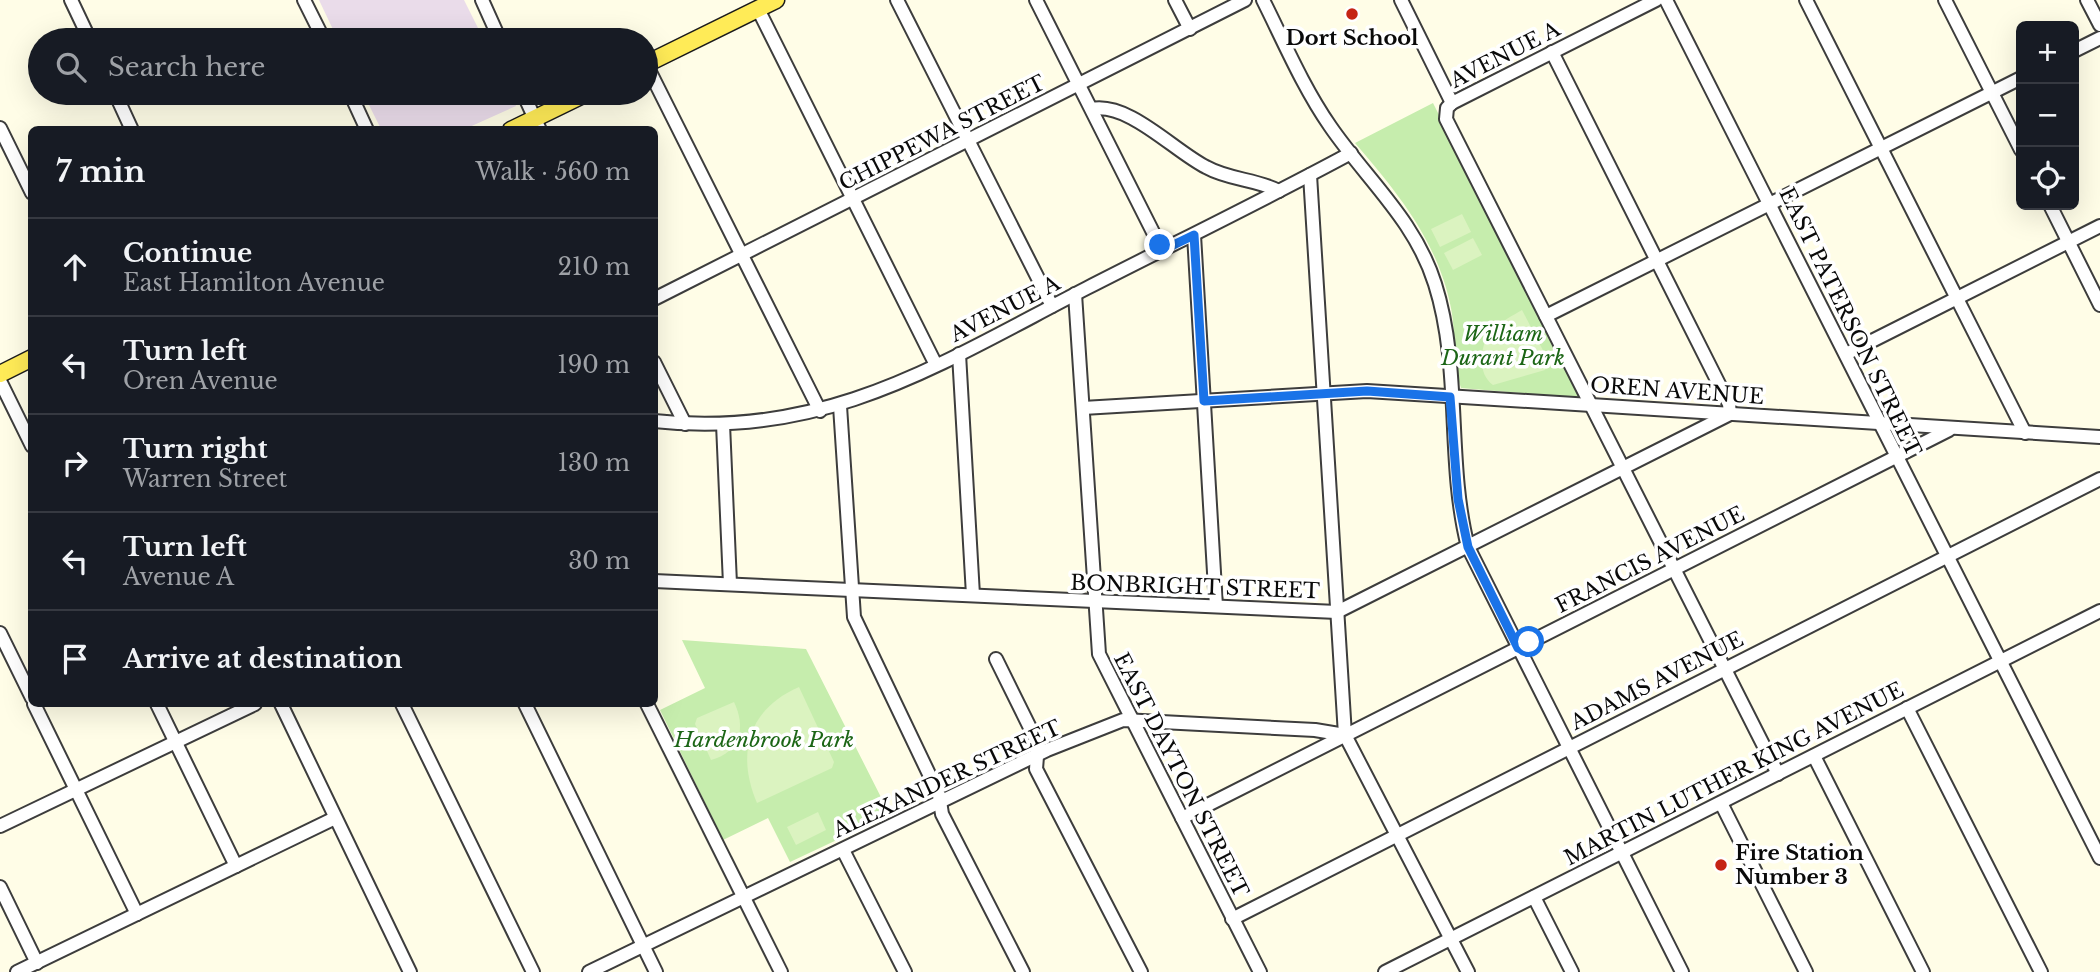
<!DOCTYPE html>
<html lang="en">
<head>
<meta charset="utf-8">
<style>
	body { margin:0; font-family:"Libre Baskerville",serif; background:#20242c; color:#f1f3f6 }
	.controls { position:absolute; right:21px; top:21px; display:grid; overflow:hidden; border-radius:10px; box-shadow:0 7px 28px #0002 }
	.controls button { width:63px; height:63px; display:grid; place-items:center; padding:0; border:0; border-bottom:2px solid #363941; background:#171b24; color:#f1f3f6; font:35px sans-serif }
	.stop { position:absolute; width:21px; height:21px; margin:-16px; border:5px solid #1a73e8; border-radius:50%; background:#fff }
	.stop.end { background:#1a73e8; border-color:#fff; box-shadow:0 2px 7px #0008 }
	.list { margin:0; padding:0; list-style:none }
	h2 { display:flex; justify-content:space-between; align-items:center; height:91px; margin:0; padding:0 28px; font-size:30px }
	h2 small { font-size:23px; font-weight:400; color:#9ea1a6 }
	.list li { display:grid; grid-template-columns:46px 1fr auto; gap:21px; align-items:center; box-sizing:border-box; height:98px; padding:0 28px; border-top:2px solid #363941 }
	.list b { display:block; font-size:26px; white-space:nowrap }
	.list p { margin:0; font-size:23px; white-space:nowrap; color:#9ea1a6 }
	.list em { font-size:23px; font-style:normal; color:#9ea1a6 }
	.icon { flex:none; width:38px; height:38px; fill:none; stroke:currentColor; stroke-width:2; stroke-linecap:round; stroke-linejoin:round }
	.map { position:relative; flex:none; width:2100px; height:972px; overflow:hidden }
	.search { position:absolute; background:#171b24; box-shadow:0 7px 28px #0002; left:28px; top:28px; width:630px; height:77px; display:flex; align-items:center; gap:18px; box-sizing:border-box; padding:0 24px; border-radius:38px; color:#9ea1a6; font-size:26px }
	.panel { position:absolute; background:#171b24; box-shadow:0 7px 28px #0002; left:28px; top:126px; width:630px; height:581px; border-radius:10px }
	.map>svg:first-child { display:block }
</style>
</head>
<body>
<div class="map">
<svg width="2100" height="972" viewBox="0 0 2100 972">
	<rect width="100%" height="100%" fill="#fffde7"/>
	<!-- industrial -->
	<g fill="#eadcea">
		<polygon points="319,0 464,0 484,40 338,40"/>
		<polygon points="363,93 510,93 516,106 465,129 381,129"/>
	</g>
	<!-- green -->
	<g fill="#c6edad">
		<path d="M1433 103 1579 395 1577 398 1461 388C1453 365 1456 334 1451 308 1438 242 1398 193 1355 143Z"/>
		<polygon points="682,640 806,649 890,815 790,862 768,818 723,840 660,710 705,688"/>
	</g>
	<!-- pitch -->
	<g fill="#dbf3c0">
		<polygon points="1462,214 1471,232 1440,247 1431,229"/>
		<polygon points="1473,238 1482,255 1453,270 1444,253"/>
		<path d="M1522 310 1548 360 1545 370 1493 385C1485 379 1482 371 1482 360 1481 333 1501 322 1522 310Z"/>
		<path d="M799 687 834 762 832 768 757 803C736 754 748 709 799 687Z"/>
		<path d="M734 702C746 727 741 752 711 760L695 724 697 718Z"/>
		<polygon points="818,812 826,830 796,845 787,827"/>
	</g>
	<g fill="none" stroke-linecap="round" stroke-linejoin="round">
		<defs>
			<g id="minor">
				<polyline points="71,0 90,40"/>
				<polyline points="304,0 324,40"/>
				<polyline points="482,0 500,40"/>
				<polyline points="897,0 1052,306"/>
				<polyline points="1036,0 1162,250"/>
				<polyline points="1175,0 1190,29"/>
				<path d="M1263 0C1284 42 1303 87 1330 126 1367 180 1415 220 1435 284 1462 369 1446 461 1468 547L1682 972"/>
				<polyline points="1401,0 1452,103"/>
				<polyline points="1656,0 1452,103 1447,108 1446,119 1778,774"/>
				<polyline points="1666,0 2100,858"/>
				<polyline points="1806,0 2025,433"/>
				<polyline points="1945,0 2021,150"/>
				<polyline points="2087,0 2100,25"/>
				<polyline points="758,9 936,365"/>
				<polyline points="2074,51 2100,38"/>
				<polyline points="646,64 820,411"/>
				<polyline points="115,93 132,130"/>
				<polyline points="350,93 367,130"/>
				<polyline points="523,93 540,130"/>
				<path d="M1092 109C1129 102 1174 151 1206 167 1229 180 1256 179 1279 191"/>
				<polyline points="0,128 32,193"/>
				<polyline points="1310,175 1345,735 1468,972"/>
				<polyline points="2050,205 2100,305"/>
				<polyline points="1194,235 1216,606"/>
				<polyline points="1075,294 1099,654 1260,972"/>
				<polyline points="654,299 1245,0"/>
				<polyline points="1546,316 2021,78"/>
				<polyline points="959,354 973,595"/>
				<polyline points="1846,354 2100,226"/>
				<polyline points="654,362 685,424"/>
				<polyline points="0,381 32,446"/>
				<polyline points="840,406 854,617 939,795 942,814 1023,972"/>
				<polyline points="1083,408 1367,391 2100,437"/>
				<path d="M654 421C826 440 941 363 1087 288 1175 243 1264 200 1351 153"/>
				<polyline points="723,424 730,584"/>
				<polyline points="654,581 1337,612 1730,414 1729,404 1552,52"/>
				<polyline points="0,633 32,698"/>
				<polyline points="996,659 1038,744 1036,769 1141,972"/>
				<polyline points="34,704 137,914"/>
				<polyline points="157,704 236,866"/>
				<polyline points="281,704 410,972"/>
				<polyline points="402,704 533,972"/>
				<polyline points="525,704 656,972"/>
				<polyline points="647,704 781,972"/>
				<polyline points="1907,708 2041,972"/>
				<polyline points="1814,756 1923,972"/>
				<polyline points="1721,803 1806,972"/>
				<polyline points="1182,818 1949,430"/>
				<polyline points="0,826 255,704"/>
				<polyline points="843,850 905,972"/>
				<polyline points="0,887 37,963"/>
				<polyline points="1534,897 1572,972"/>
				<polyline points="1232,919 2100,479"/>
				<polyline points="17,972 335,818"/>
				<polyline points="589,972 1047,750 1123,720 1315,730 1345,735"/>
				<polyline points="1385,972 2100,611"/>
			</g>
			<g id="major">
				<polyline points="646,64 776,0"/>
				<polyline points="511,130 587,93"/>
				<polyline points="0,374 32,358"/>
			</g>
		</defs>
		<!-- minor casing -->
		<use href="#minor" stroke="#3d3d3d" stroke-width="16"/>
		<!-- major casing -->
		<use href="#major" stroke="#1b1b1b" stroke-width="19"/>
		<!-- minor -->
		<use href="#minor" stroke="#fff" stroke-width="12"/>
		<!-- major -->
		<use href="#major" stroke="#ffeb57" stroke-width="16"/>
	</g>
	<g fill="none" stroke-linecap="round" stroke-linejoin="round">
		<!-- route -->
		<polyline stroke="#1a73e8" stroke-width="9" points="1160,245 1163,250 1194,235 1204,401 1367,391 1450,397 1458,499 1468,547 1518,648 1529,642"/>
	</g>
	<!-- markers -->
	<g fill="#c52416" stroke="#fff" stroke-width="2.5">
		<circle cx="1352" cy="14" r="7"/>
		<circle cx="1721" cy="865" r="7"/>
	</g>
	<g text-anchor="middle" dominant-baseline="central" stroke-width="7" stroke-linejoin="round" paint-order="stroke">
		<!-- poi labels -->
		<g font-size="21" font-weight="bold" fill="#0a0a0a" stroke="#fff">
			<text x="1352" y="38">Dort School</text>
			<text x="1735" y="853" text-anchor="start">Fire Station<tspan x="1735" dy="24">Number 3</tspan></text>
		</g>
		<!-- street labels -->
		<g font-size="21" fill="#0a0a0a" stroke="#fff">
			<text transform="translate(1505 55) rotate(-27)">AVENUE A</text>
			<text transform="translate(942 133) rotate(-27)">CHIPPEWA STREET</text>
			<text transform="translate(1005 309) rotate(-27)">AVENUE A</text>
			<text transform="translate(1850 322) rotate(64)">EAST PATERSON STREET</text>
			<text transform="translate(1677 391) rotate(4)">OREN AVENUE</text>
			<text transform="translate(1650 560) rotate(-27)">FRANCIS AVENUE</text>
			<text transform="translate(1195 587) rotate(2)">BONBRIGHT STREET</text>
			<text transform="translate(1657 681) rotate(-27)">ADAMS AVENUE</text>
			<text transform="translate(1734 774) rotate(-27)">MARTIN LUTHER KING AVENUE</text>
			<text transform="translate(1181 775) rotate(63)">EAST DAYTON STREET</text>
			<text transform="translate(947 779) rotate(-25)">ALEXANDER STREET</text>
		</g>
		<!-- park labels -->
		<g font-size="21" font-style="italic" fill="#1c6616" stroke="#fff">
			<text x="1503" y="334">William<tspan x="1503" dy="24">Durant Park</tspan></text>
			<text x="764" y="740">Hardenbrook Park</text>
		</g>
	</g>
</svg>
<div class="controls">
<button>+</button>
<button>−</button>
<button><svg class="icon" aria-label="locate" viewBox="0 0 24 24"><circle cx="12" cy="12" r="6"/><path d="M12 2v4M12 18v4M2 12h4M18 12h4"/></svg></button>
</div>
<div class="stop" style="left:1529px;top:642px"></div>
<div class="stop end" style="left:1160px;top:245px"></div>
<div class="search"><svg class="icon" aria-label="search" viewBox="0 0 24 24"><circle cx="10" cy="10" r="6"/><path d="M15 15l6 6"/></svg>Search here</div>
<section class="panel">
<h2>7 min<small>Walk · 560 m</small></h2>
<ul class="list">
<li><svg class="icon" aria-label="ahead" viewBox="0 0 24 24"><path d="M12 20V5M6 11l6-6 6 6"/></svg><div><b>Continue</b><p>East Hamilton Avenue</p></div><em>210 m</em></li>
<li><svg class="icon" aria-label="left" viewBox="0 0 24 24"><path d="M17 20v-9H6M10 6l-5 5 5 5"/></svg><div><b>Turn left</b><p>Oren Avenue</p></div><em>190 m</em></li>
<li><svg class="icon" aria-label="right" viewBox="0 0 24 24"><path d="M7 20v-9h11M14 6l5 5-5 5"/></svg><div><b>Turn right</b><p>Warren Street</p></div><em>130 m</em></li>
<li><svg class="icon" aria-label="left" viewBox="0 0 24 24"><path d="M17 20v-9H6M10 6l-5 5 5 5"/></svg><div><b>Turn left</b><p>Avenue A</p></div><em>30 m</em></li>
<li><svg class="icon" aria-label="arrive" viewBox="0 0 24 24"><path d="M6 21V4h12l-3 4 3 4H6"/></svg><div><b>Arrive at destination</b></div></li>
</ul>
</section>
</div>
</body>
</html>
